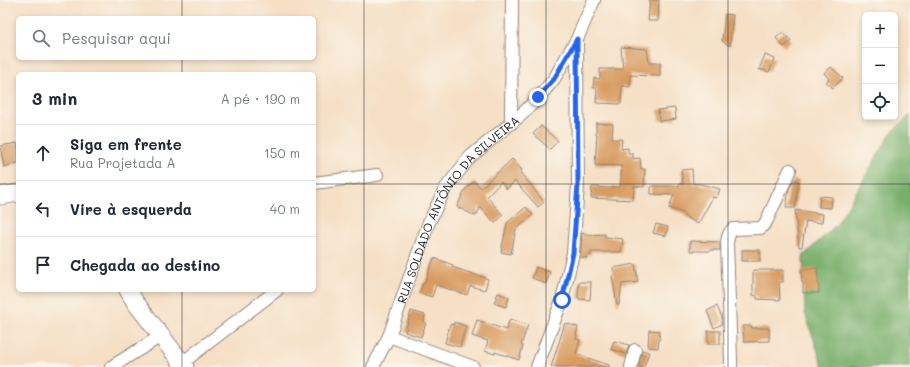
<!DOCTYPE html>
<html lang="pt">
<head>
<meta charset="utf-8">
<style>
	body { margin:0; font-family:Mali,sans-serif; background:#f2f2f3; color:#1f2937 }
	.controls { position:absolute; right:12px; top:12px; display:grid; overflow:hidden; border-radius:6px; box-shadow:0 2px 6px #0003 }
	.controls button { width:36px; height:36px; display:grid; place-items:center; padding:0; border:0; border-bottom:1px solid #e0e1e3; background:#fff; color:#1f2937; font:20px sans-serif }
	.stop { position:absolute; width:12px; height:12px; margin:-9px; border:3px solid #2563eb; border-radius:50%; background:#fff }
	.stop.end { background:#2563eb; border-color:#fff; box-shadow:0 1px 4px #0008 }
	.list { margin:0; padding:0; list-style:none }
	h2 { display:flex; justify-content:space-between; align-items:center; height:52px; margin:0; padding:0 16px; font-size:17px }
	h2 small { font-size:13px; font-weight:400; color:#747a83 }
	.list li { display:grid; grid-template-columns:26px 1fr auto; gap:12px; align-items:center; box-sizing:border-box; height:56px; padding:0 16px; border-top:1px solid #e0e1e3 }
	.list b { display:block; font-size:15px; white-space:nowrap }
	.list p { margin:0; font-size:13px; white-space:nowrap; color:#747a83 }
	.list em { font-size:13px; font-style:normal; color:#747a83 }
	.icon { flex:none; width:22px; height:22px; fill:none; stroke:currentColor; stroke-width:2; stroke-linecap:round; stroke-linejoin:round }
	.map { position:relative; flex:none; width:910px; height:367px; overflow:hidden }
	.search { position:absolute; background:#fff; box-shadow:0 2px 6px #0003; left:16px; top:16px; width:300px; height:44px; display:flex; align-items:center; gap:10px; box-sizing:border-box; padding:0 14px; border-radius:6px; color:#747a83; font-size:15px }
	.panel { position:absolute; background:#fff; box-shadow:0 2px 6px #0003; left:16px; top:72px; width:300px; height:220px; border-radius:6px }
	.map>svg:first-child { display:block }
</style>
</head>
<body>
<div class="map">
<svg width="910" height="367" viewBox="0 0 910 367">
	<rect width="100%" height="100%" fill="#fbf7ec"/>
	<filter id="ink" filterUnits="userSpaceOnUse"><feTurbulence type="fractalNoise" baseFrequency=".025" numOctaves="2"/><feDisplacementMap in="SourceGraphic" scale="8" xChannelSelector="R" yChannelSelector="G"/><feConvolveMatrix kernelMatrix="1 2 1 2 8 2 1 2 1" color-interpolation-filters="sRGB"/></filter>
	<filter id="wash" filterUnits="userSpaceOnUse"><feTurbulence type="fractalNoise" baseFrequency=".012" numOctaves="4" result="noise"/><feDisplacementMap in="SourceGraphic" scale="16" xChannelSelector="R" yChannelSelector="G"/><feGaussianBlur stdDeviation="0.9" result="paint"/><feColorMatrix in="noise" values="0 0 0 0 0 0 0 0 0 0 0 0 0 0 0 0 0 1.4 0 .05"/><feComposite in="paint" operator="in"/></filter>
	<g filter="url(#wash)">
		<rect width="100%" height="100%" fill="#f5dfc5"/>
		<!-- forest -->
		<polygon fill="#79af6c" stroke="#526d4c" points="910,115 910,367 823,367 805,313 803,256 837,224 891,133"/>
		<g id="blocks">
			<!-- building -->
			<g fill="#d89b61">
				<polygon points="650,0 659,0 658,21 648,21"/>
				<polygon points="725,14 733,15 730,46 722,41"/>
				<polygon points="783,32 791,41 784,47 776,38"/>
				<polygon points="621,47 647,49 649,63 660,63 660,76 630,75 630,87 622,86 621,104 596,103 597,88 593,88 594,78 600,79 600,69 623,69"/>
				<polygon points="765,55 775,59 769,72 759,69"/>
				<polygon points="831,67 843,78 833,88 826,82 829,79 824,73"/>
				<polygon points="675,108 676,119 659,121 658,110"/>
				<polygon points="596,123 613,124 612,139 622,139 621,149 628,148 628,154 633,154 633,159 640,158 641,169 645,169 644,187 634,186 633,200 591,198 592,187 612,188 612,187 620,187 622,166 595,165 597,134 596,134"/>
				<polygon points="541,126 558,141 550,149 533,134"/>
				<polygon points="17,143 18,150 18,163 4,167 0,146"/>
				<polygon points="512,159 522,170 520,172 544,202 538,207 515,181 507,189 501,182 487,197 503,215 495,223 480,207 477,215 476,215 475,216 457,207 464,191 474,181 481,188"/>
				<polygon points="692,169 693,184 700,184 720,189 717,198 713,197 698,224 684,216 685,214 669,208 674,195 651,194 651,186 679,186 679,184 683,184 681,170"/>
				<polygon points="794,180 799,181 795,208 786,208 789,189"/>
				<polygon points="820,196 832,197 831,208 819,207"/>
				<polygon points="526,207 533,215 516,229 511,254 501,252 507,223"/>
				<polygon points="795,210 823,214 822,223 806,221 802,247 799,247"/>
				<polygon points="656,224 668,227 666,236 653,233"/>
				<polygon points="582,233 590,235 605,234 605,237 623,239 621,252 591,252 591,255 587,255 587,258 580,257"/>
				<polygon points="690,241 720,242 720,250 710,250 710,251 690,251"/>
				<rect x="742" y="250" width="18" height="11"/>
				<polygon points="434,258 453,265 452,267 488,279 485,290 470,286 467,295 436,285 432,297 419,293 423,283 424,284"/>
				<polygon points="635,264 638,282 622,284 619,305 617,305 612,276 614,276 613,268"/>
				<polygon points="536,267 550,272 546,284 532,278"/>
				<polygon points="817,268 819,293 803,293 803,282 802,282 801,270"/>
				<polygon points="753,270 783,270 783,282 779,282 780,300 757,299 757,296 753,295"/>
				<polygon points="579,282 591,282 590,300 578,299"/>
				<polygon points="498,293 509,297 506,307 494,303"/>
				<polygon points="717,306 722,318 722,324 714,328 707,311"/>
				<polygon points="411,311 425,315 424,322 426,323 421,337 405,332"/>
				<polygon points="510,319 528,325 521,345 523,346 519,360 495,352 495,354 485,351 488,341 472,336 477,320 506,330"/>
				<polygon points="454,322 466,326 460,347 445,343 450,324 454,325"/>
				<polygon points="565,323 578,327 576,334 577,335 576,339 580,340 576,354 609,365 609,367 551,367"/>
				<polygon points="743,326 752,326 752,328 769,328 769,341 744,342"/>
				<polygon points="649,330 660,331 658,348 648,347"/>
				<rect x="708" y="331" width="12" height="13"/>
				<polygon points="614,341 629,345 626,354 611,349"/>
				<polygon points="642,350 649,352 644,367 639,367"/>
			</g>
		</g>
	</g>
	<g filter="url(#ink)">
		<use href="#blocks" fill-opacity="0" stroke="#908578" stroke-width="1"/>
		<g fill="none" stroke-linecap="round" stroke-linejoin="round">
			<defs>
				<g id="street">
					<polyline points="511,123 512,0"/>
					<polyline points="314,183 377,175"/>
					<polyline points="389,336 473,367"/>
					<polyline points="182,363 277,290"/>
					<polyline points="111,367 161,336"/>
					<path id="s1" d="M373 367 389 336 429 222 445 189 470 157 521 115 539 97 554 79 577 39 594 0"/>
					<polyline points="537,367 562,300 573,253 578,185 577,40"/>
					<polyline points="631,367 635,350"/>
					<path d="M731 367V360L727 243C728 237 728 233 733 229L761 228 766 222 790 170"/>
				</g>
				<g id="secondary">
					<polyline points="0,196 18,193"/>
					<polyline points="128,290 135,302 185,367"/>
				</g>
			</defs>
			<!-- street casing -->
			<use href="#street" stroke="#908578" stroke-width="14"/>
			<!-- secondary casing -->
			<use href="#secondary" stroke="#908578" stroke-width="19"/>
			<!-- street -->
			<use href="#street" stroke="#fff" stroke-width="12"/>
			<!-- secondary -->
			<use href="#secondary" stroke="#fff" stroke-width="17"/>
		</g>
	</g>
	<g fill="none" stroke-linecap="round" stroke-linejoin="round" filter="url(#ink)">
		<!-- route -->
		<polyline stroke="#2563eb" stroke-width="5" points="538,97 554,79 577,39 578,185 573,253 562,300"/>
	</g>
	<!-- grid -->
	<path fill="none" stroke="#2b2b2b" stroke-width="1" stroke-opacity="0.55" d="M182 0V18M364 0V367M546 0V367M728 0V367M182 58V74M0 184H18M314 184H910M182 290V367"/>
	<g text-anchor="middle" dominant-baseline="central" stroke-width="3.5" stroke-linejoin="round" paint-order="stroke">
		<!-- street labels -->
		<g font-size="12" fill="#2b2b2b" stroke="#fbf7ec">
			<text stroke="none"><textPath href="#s1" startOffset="182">RUA SOLDADO ANTÔNIO DA SILVEIRA</textPath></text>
		</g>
	</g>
</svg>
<div class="controls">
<button>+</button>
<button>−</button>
<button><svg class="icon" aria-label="locate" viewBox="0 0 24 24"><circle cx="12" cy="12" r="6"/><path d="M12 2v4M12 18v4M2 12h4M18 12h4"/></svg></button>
</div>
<div class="stop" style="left:562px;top:300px"></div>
<div class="stop end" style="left:538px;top:97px"></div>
<div class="search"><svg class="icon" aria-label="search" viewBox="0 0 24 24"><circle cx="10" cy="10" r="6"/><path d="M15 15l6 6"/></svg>Pesquisar aqui</div>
<section class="panel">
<h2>3 min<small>A pé · 190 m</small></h2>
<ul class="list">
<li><svg class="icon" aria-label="ahead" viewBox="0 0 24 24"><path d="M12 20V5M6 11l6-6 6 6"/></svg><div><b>Siga em frente</b><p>Rua Projetada A</p></div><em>150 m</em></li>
<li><svg class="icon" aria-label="left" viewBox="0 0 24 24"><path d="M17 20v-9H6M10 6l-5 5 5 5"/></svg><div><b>Vire à esquerda</b></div><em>40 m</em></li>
<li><svg class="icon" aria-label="arrive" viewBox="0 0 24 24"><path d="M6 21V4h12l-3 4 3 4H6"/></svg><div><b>Chegada ao destino</b></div></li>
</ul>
</section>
</div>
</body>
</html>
